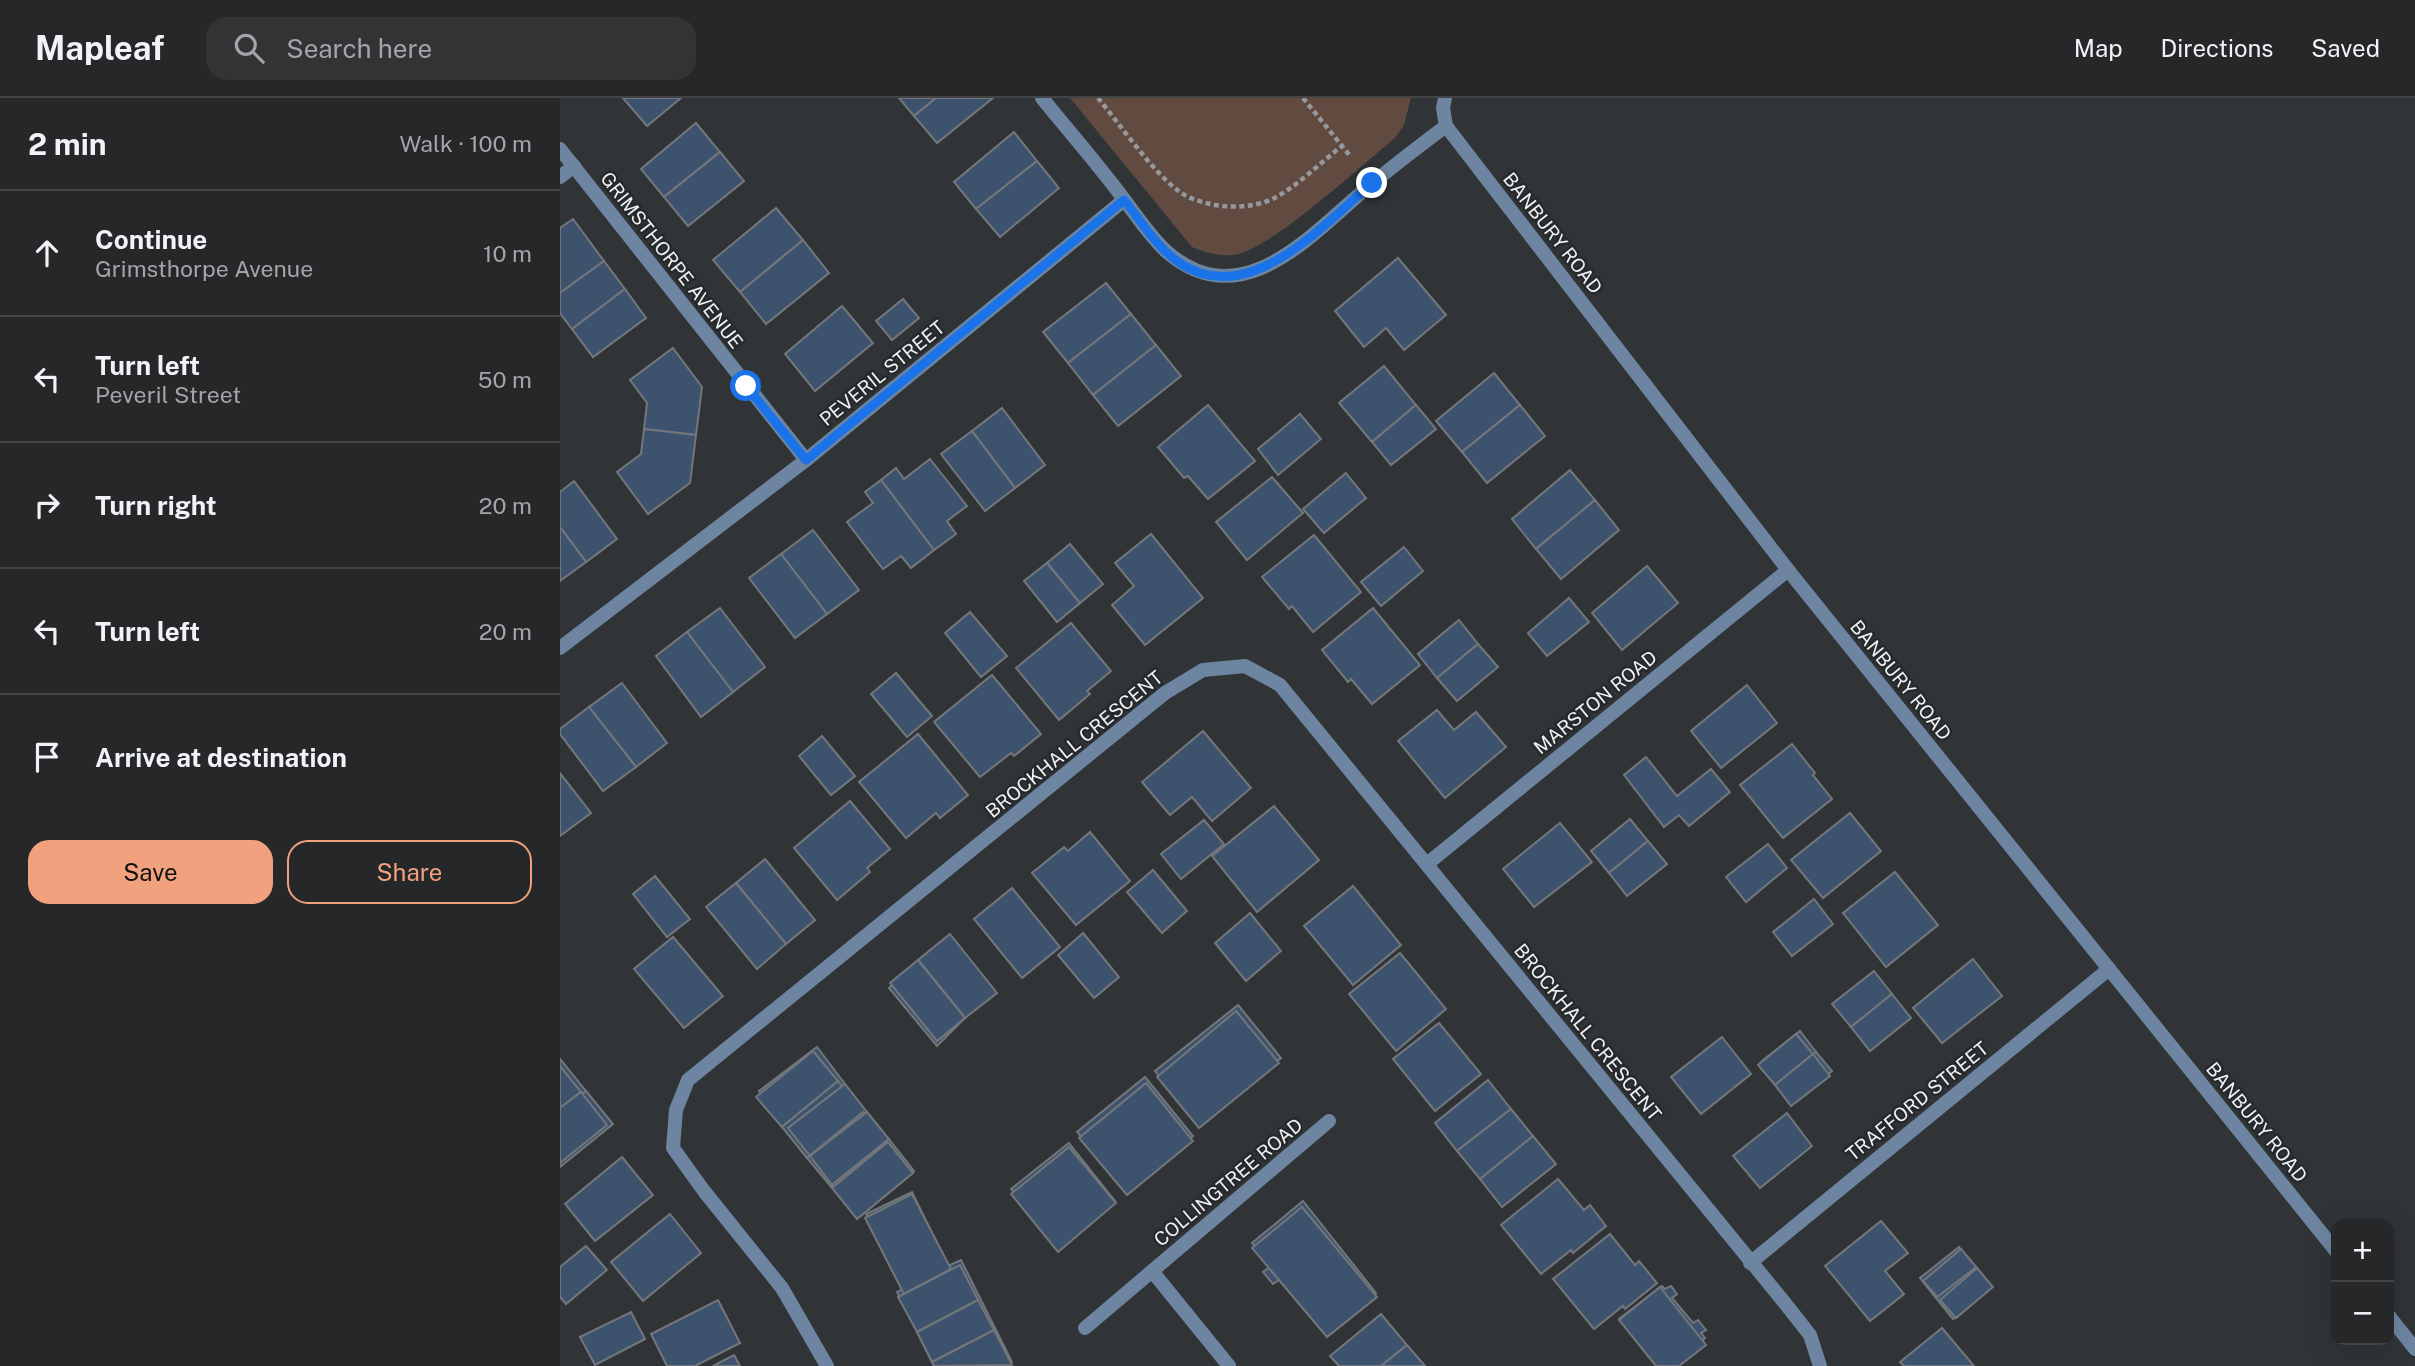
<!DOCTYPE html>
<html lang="en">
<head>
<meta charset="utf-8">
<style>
	body { margin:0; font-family:"Public Sans",sans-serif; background:#313335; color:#f1f3f6 }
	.controls { position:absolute; right:21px; bottom:21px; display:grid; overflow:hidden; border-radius:14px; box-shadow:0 7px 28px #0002 }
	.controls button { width:63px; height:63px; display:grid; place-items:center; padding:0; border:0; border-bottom:2px solid #424446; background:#252729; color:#f1f3f6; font:35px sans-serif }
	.stop { position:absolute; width:21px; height:21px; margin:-16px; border:5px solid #1a73e8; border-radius:50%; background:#fff }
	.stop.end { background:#1a73e8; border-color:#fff; box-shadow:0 2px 7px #0008 }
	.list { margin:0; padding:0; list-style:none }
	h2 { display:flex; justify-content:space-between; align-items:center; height:91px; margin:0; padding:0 28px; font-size:30px }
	h2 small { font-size:23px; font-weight:400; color:#a3a5a8 }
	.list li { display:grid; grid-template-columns:46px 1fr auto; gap:21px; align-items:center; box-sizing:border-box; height:126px; padding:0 28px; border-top:2px solid #424446 }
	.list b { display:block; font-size:26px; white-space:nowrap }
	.list p { margin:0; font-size:23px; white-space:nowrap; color:#a3a5a8 }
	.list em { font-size:23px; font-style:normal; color:#a3a5a8 }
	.actions { display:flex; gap:14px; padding:21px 28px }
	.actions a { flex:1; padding:16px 0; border:2px solid #f1a17d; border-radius:21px; text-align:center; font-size:24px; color:#f1a17d }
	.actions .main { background:#f1a17d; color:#111 }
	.icon { flex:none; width:38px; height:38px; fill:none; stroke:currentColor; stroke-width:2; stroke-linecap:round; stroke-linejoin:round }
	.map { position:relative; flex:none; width:1855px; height:1268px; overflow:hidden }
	header { display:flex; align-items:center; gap:42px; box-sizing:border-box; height:98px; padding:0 35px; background:#252729; border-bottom:2px solid #424446 }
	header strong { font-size:33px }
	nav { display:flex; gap:38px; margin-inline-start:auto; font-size:24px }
	.search { width:490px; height:63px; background:#313335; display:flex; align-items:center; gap:18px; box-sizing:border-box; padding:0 24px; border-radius:21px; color:#a3a5a8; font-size:26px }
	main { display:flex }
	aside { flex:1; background:#252729 }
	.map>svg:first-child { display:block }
</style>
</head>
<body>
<header>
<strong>Mapleaf</strong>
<div class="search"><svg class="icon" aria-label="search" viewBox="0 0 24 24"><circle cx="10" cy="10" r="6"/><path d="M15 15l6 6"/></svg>Search here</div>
<nav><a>Map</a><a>Directions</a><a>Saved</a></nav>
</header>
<main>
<aside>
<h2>2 min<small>Walk · 100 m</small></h2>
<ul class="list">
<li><svg class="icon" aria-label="ahead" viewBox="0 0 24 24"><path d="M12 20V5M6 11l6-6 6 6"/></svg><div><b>Continue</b><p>Grimsthorpe Avenue</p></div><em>10 m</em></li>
<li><svg class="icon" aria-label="left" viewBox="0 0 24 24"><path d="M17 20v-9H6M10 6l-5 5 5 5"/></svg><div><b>Turn left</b><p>Peveril Street</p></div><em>50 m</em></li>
<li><svg class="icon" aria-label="right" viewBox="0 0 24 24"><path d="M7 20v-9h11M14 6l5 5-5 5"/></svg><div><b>Turn right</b></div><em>20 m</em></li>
<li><svg class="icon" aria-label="left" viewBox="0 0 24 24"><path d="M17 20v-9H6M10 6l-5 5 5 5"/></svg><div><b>Turn left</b></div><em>20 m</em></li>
<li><svg class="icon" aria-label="arrive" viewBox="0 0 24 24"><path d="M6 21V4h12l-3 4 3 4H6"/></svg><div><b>Arrive at destination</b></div></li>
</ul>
<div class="actions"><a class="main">Save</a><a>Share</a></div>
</aside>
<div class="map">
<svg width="1855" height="1268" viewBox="0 0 1855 1268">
	<rect width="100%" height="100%" fill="#313437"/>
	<!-- green -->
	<path fill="#614a40" d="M510 0H851L844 27 835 40C803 66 709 153 674 157 659 158 645 155 632 149Z"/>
	<!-- building -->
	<g fill="#3d536d" stroke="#73777b" stroke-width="2">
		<polygon points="63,0 121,0 87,28"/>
		<polygon points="339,0 376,0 354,18"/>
		<polygon points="376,0 433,0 377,45 354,18"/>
		<polygon points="136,25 160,54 104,99 81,71"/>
		<polygon points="454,34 477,63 416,111 394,84"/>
		<polygon points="160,54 184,83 128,128 104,99"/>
		<polygon points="477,63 499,90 440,139 416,111"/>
		<polygon points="216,110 243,142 180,194 153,162"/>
		<polygon points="13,121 44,163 0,195 0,130"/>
		<polygon points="243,142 269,175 206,226 180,194"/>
		<polygon points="838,160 886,217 844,252 826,230 804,249 775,213"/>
		<polygon points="44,163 65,191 12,231 0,215 0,195"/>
		<polygon points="546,185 571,216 508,265 483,234"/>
		<polygon points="65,191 86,220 33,259 12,231"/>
		<polygon points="343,201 359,220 332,242 316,223"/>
		<polygon points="282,208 313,245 255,293 225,256"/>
		<polygon points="571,216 596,247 533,297 508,265"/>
		<polygon points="596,247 621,278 558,328 533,297"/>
		<polygon points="113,250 142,289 136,337 84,331 87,305 70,282"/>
		<polygon points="824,268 856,307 812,344 779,305"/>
		<polygon points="934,275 960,307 902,354 876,323"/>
		<polygon points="648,307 695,363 648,401 628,378 624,380 598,349"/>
		<polygon points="856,307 876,331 831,367 812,344"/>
		<polygon points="960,307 985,338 927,385 902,354"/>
		<polygon points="442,310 485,367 455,390 412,333"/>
		<polygon points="740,316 761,341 718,377 698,351"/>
		<polygon points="84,331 136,337 130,385 88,416 57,374 81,356"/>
		<polygon points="412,333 455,390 425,413 381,356"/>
		<polygon points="370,361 407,408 387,423 396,436 374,452 321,382 336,370 344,381"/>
		<polygon points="1010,372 1035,402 976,451 952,421"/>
		<polygon points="786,375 806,400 764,435 743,411"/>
		<polygon points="712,379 743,415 687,462 656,424"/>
		<polygon points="321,382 374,452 351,470 341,458 323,471 287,424 313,405 305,394"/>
		<polygon points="14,383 57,441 26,464 0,429 0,394"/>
		<polygon points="1035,402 1059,432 1001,481 976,451"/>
		<polygon points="0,429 26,464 0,483"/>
		<polygon points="253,432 299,492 267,516 221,456"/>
		<polygon points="591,436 643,500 585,547 552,507 574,488 555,465"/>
		<polygon points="754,437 801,494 753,534 732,508 729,511 702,479"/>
		<polygon points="510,446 543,486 520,505 487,465"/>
		<polygon points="844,449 863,473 821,508 801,484"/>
		<polygon points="221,456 267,516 235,540 189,480"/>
		<polygon points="487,465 520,505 497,524 464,483"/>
		<polygon points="1087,468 1118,505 1062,552 1032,515"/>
		<polygon points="1009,500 1029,524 987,558 968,535"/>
		<polygon points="160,510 205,569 173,594 127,534"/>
		<polygon points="813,510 860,567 812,606 791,581 788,584 762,552"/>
		<polygon points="410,514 447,558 421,579 385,535"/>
		<polygon points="899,522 918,546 877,580 858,556"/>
		<polygon points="511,525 551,573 527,593 530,596 499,622 456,570"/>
		<polygon points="127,534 173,594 141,619 96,558"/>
		<polygon points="918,546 938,569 897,603 877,580"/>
		<polygon points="336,575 372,618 347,639 311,596"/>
		<polygon points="432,577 481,636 454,658 451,655 420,679 374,624"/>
		<polygon points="62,585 107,645 76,669 29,609"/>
		<polygon points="1187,587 1217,625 1161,670 1131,633"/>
		<polygon points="29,609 76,669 43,693 0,636 0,631"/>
		<polygon points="877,612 894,632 916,614 946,649 885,700 838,643"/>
		<polygon points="643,633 691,690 652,723 632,699 610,717 582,684"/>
		<polygon points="358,636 408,697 380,720 376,715 346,740 299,684"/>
		<polygon points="262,638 295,678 271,697 239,658"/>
		<polygon points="1232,646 1255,675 1253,677 1272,701 1223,740 1180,687"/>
		<polygon points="1086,659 1117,698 1151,671 1170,694 1129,728 1119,717 1104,729 1064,677"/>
		<polygon points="0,675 31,715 0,738"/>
		<polygon points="290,703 330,751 307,770 310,774 277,802 234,750"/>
		<polygon points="714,708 759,762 697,814 652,758"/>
		<polygon points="1290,715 1321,753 1263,800 1231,762"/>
		<polygon points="1070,721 1088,743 1049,775 1031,753"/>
		<polygon points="644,722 664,746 621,781 601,756"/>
		<polygon points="1000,725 1032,764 974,809 943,771"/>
		<polygon points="530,734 570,783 516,827 472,775 504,749 508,753"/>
		<polygon points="1088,743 1107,766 1067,798 1049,775"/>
		<polygon points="1208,746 1227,770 1186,804 1166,779"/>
		<polygon points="205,761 255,822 226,846 176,785"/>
		<polygon points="593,772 627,813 602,835 567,794"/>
		<polygon points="1335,774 1378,827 1326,869 1283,815"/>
		<polygon points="95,778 130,821 107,839 73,796"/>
		<polygon points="176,785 226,846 197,871 146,809"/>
		<polygon points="793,788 841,847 793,887 744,828"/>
		<polygon points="452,790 500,849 462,880 414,821"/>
		<polygon points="1254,801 1273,826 1232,858 1213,834"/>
		<polygon points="690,815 721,853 686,883 655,845"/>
		<polygon points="523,835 559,879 534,900 498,857"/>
		<polygon points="390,836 437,895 405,920 358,862"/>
		<polygon points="113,839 163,898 124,930 74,871"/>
		<polygon points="840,855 886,911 836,953 789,896"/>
		<polygon points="1413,861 1442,898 1382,945 1353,910"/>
		<polygon points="358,862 405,920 377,948 329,890"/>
		<polygon points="358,862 405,920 377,943 330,885"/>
		<polygon points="1314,873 1332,896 1291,929 1272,906"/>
		<polygon points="1332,896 1351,920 1310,953 1291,929"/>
		<polygon points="678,907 721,960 638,1027 595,973"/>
		<polygon points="676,913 719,965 639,1030 597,979"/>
		<polygon points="879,925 921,976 875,1013 833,961"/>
		<polygon points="1240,933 1256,954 1219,984 1202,963"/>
		<polygon points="1236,936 1253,956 1215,987 1198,967"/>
		<polygon points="1162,939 1191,976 1141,1016 1111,979"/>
		<polygon points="257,949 285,986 228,1030 199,993"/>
		<polygon points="253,953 278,983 222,1029 196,999"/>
		<polygon points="1256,954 1272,973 1234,1003 1219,984"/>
		<polygon points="1253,956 1270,978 1231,1008 1215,987"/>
		<polygon points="0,961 26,993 0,1015"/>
		<polygon points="0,968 21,994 0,1010"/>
		<polygon points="585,979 633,1038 565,1093 517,1034"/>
		<polygon points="928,982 951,1011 897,1053 875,1025"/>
		<polygon points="278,983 303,1014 247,1060 222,1029"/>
		<polygon points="586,985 633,1043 567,1097 519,1040"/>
		<polygon points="285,986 307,1014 250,1058 228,1030"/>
		<polygon points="26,993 53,1026 0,1069 0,1015"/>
		<polygon points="21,994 47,1027 0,1065 0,1010"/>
		<polygon points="951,1011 973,1038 920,1081 897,1053"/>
		<polygon points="303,1014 328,1044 272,1090 247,1060"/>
		<polygon points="307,1014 329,1041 272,1087 250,1058"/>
		<polygon points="1227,1015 1252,1048 1200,1090 1173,1058"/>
		<polygon points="973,1038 996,1066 942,1109 920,1081"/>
		<polygon points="329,1041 354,1073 296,1119 272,1087"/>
		<polygon points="328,1044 353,1075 297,1121 272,1090"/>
		<polygon points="509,1045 555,1103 498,1149 451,1091"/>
		<polygon points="509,1049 556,1105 498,1154 451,1096"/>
		<polygon points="62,1059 93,1097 35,1143 5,1106"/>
		<polygon points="998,1081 1024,1112 1030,1107 1046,1128 1013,1155 1011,1152 981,1176 941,1127"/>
		<polygon points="352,1094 388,1168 401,1162 452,1264 443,1268 374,1268 337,1194 343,1191 306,1116"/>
		<polygon points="352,1096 391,1171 344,1196 305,1120"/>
		<polygon points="743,1103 816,1195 766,1235 722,1180 713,1186 703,1174 711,1168 692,1145"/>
		<polygon points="742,1109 817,1199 767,1239 692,1150"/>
		<polygon points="110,1116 141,1155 83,1203 51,1164"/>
		<polygon points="1321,1123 1348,1155 1325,1173 1344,1196 1310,1223 1265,1168"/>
		<polygon points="1050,1136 1075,1167 1079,1163 1097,1185 1065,1211 1063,1208 1034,1231 993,1181"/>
		<polygon points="26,1148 47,1172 6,1206 0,1199 0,1169"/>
		<polygon points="1399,1149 1415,1170 1376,1200 1360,1180"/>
		<polygon points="1401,1151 1417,1170 1380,1202 1363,1183"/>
		<polygon points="400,1167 418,1202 357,1234 338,1199"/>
		<polygon points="1415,1170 1431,1190 1393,1221 1376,1200"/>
		<polygon points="1417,1170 1433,1189 1396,1220 1380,1202"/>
		<polygon points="1102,1188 1105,1191 1111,1188 1117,1196 1112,1200 1133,1225 1138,1222 1146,1232 1141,1235 1145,1240 1112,1268 1098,1268 1059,1221"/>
		<polygon points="1100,1189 1146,1247 1119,1268 1096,1268 1059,1222"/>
		<polygon points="158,1202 180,1245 135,1268 107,1268 91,1236"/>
		<polygon points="418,1202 434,1232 372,1264 357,1234"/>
		<polygon points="71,1214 85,1241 35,1267 20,1239"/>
		<polygon points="821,1216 847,1247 821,1268 779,1268 770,1258"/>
		<polygon points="1382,1230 1414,1268 1344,1268 1340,1264"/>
		<polygon points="434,1232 452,1267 374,1268 372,1264"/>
		<polygon points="847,1247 865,1268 821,1268"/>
		<polygon points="174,1257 180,1268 153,1268"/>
	</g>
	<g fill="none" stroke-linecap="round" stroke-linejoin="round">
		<!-- path -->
		<g stroke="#96989b" stroke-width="4.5" stroke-dasharray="5 3.5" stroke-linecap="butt">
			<path d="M538 0C559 25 594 76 620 94 645 111 692 114 718 98 741 85 761 64 782 48"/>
			<polyline points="743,0 791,59"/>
		</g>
		<!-- minor -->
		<g stroke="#6d85a0" stroke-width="14">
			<path d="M482 0C508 32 535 63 560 96 574 114 589 138 607 154 680 217 747 141 802 94 829 71 858 49 886 28"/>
			<polyline points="885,0 883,10 886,28 1228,472 1776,1153"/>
			<polyline points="0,51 246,362"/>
			<polyline points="0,79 14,68"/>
			<polyline points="0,550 246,362 564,102"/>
			<polyline points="867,766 1228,472"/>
			<polyline points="1190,1165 1549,871"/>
			<polyline points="592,1173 669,1268"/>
			<polyline points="1829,1218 1855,1251"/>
			<polyline points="525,1230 769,1023"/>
			<polyline points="267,1268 222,1190 144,1093 113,1050 116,1012 128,982 605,595 643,572 685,568 720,587 1224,1204 1250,1237 1260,1268"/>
		</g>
	</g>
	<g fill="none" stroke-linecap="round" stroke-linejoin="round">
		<!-- route -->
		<path stroke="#1a73e8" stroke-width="9" d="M186 288 246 362 564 102C577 118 589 137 604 152 677 224 758 132 812 85"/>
	</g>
	<g text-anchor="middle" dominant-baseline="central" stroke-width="5" stroke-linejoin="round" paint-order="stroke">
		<!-- street labels -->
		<g font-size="19" fill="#f0f2f4" stroke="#272a2d">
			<text transform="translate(993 135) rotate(52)">BANBURY ROAD</text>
			<text transform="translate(112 162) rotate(52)">GRIMSTHORPE AVENUE</text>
			<text transform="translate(322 275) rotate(-39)">PEVERIL STREET</text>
			<text transform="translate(1341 582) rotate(51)">BANBURY ROAD</text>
			<text transform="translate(1035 604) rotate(-39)">MARSTON ROAD</text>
			<text transform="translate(514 646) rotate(-39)">BROCKHALL CRESCENT</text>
			<text transform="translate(1028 934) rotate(51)">BROCKHALL CRESCENT</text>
			<text transform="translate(1357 1003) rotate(-39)">TRAFFORD STREET</text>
			<text transform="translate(1697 1024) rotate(51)">BANBURY ROAD</text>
			<text transform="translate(668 1084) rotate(-40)">COLLINGTREE ROAD</text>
		</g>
	</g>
</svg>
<div class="controls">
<button>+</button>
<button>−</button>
</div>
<div class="stop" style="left:186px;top:288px"></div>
<div class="stop end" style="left:812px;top:85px"></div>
</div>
</main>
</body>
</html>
